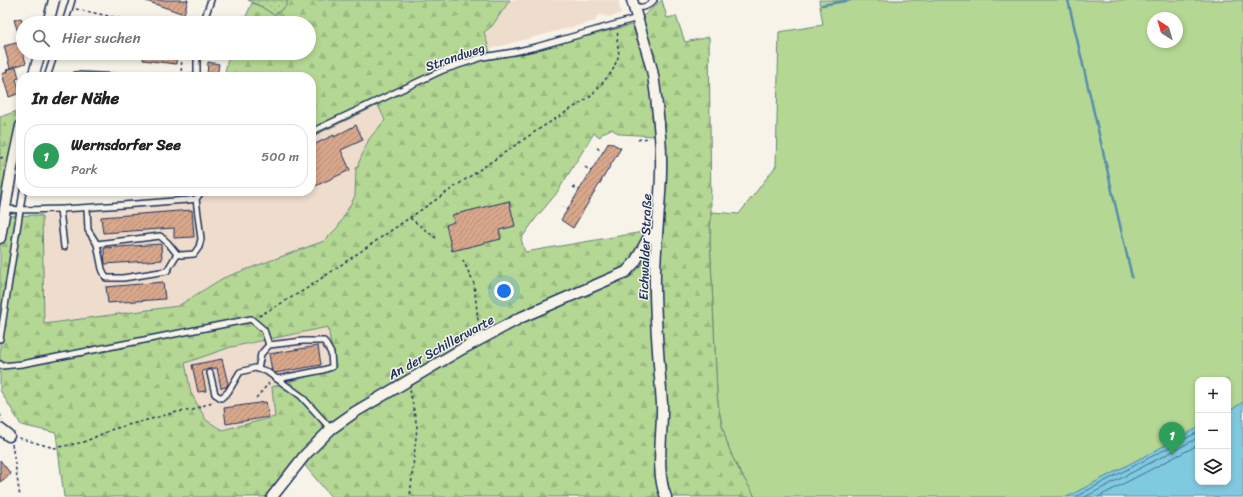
<!DOCTYPE html>
<html lang="de">
<head>
<meta charset="utf-8">
<style>
	body { margin:0; font-family:Sriracha,sans-serif; background:#f2f2f2; color:#202124 }
	.controls { position:absolute; right:12px; bottom:12px; display:grid; overflow:hidden; border-radius:8px; box-shadow:0 2px 6px #0003 }
	.controls button { width:36px; height:36px; display:grid; place-items:center; padding:0; border:0; border-bottom:1px solid #e0e0e0; background:#fff; color:#202124; font:20px sans-serif }
	.compass { position:absolute; left:1147px; top:12px; width:36px; height:36px; border-radius:50%; background:#fff; box-shadow:0 2px 6px #0003; rotate:323deg }
	.you { position:absolute; left:504px; top:291px; width:14px; height:14px; margin:-10px; border:3px solid #fff; border-radius:50%; background:#1a73e8; box-shadow:0 0 0 6px #1a73e833 }
	.badge { display:grid; place-items:center; width:26px; height:26px; border-radius:50%; background:#1f6fb2; color:#fff; font-size:13px; font-weight:700 }
	.pin { position:absolute; translate:-50% -33px; filter:drop-shadow(0 1px 2px #0008) }
	.pin::after { content:''; position:absolute; top:21px; width:14px; height:12px; background:inherit; clip-path:polygon(0 0,100% 0,50% 100%) }
	.list { margin:0; padding:0; list-style:none }
	h2 { display:flex; justify-content:space-between; align-items:center; height:52px; margin:0; padding:0 16px; font-size:17px }
	h2 small { font-size:13px; font-weight:400; color:#757577 }
	.list li { display:grid; grid-template-columns:26px 1fr auto; gap:12px; align-items:center; box-sizing:border-box; height:64px; margin:0 8px 8px; padding:0 8px; border:1px solid #e0e0e0; border-radius:16px }
	.list b { display:block; font-size:15px; white-space:nowrap }
	.list p { margin:0; font-size:13px; white-space:nowrap; color:#757577 }
	.list em { font-size:13px; font-style:normal; color:#757577 }
	.icon { flex:none; width:22px; height:22px; fill:none; stroke:currentColor; stroke-width:2; stroke-linecap:round; stroke-linejoin:round }
	.map { position:relative; flex:none; width:1243px; height:497px; overflow:hidden }
	.search { position:absolute; background:#fff; box-shadow:0 2px 6px #0003; left:16px; top:16px; width:300px; height:44px; display:flex; align-items:center; gap:10px; box-sizing:border-box; padding:0 14px; border-radius:22px; color:#757577; font-size:15px }
	.panel { position:absolute; background:#fff; box-shadow:0 2px 6px #0003; left:16px; top:72px; width:300px; height:124px; border-radius:16px }
	.map>svg:first-child { display:block }
</style>
</head>
<body>
<div class="map">
<svg width="1243" height="497" viewBox="0 0 1243 497">
	<defs>
		<pattern id="forest-firs" width="22" height="20" patternUnits="userSpaceOnUse"><rect width="22" height="20" fill="#b4d893"/><path d="M5 1l3.5 6h-7zM16 11l3.5 6h-7z" fill="#9aba81"/></pattern>
		<pattern id="park-dots" width="8" height="8" patternUnits="userSpaceOnUse"><rect width="8" height="8" fill="#b4d893"/><path d="M2 2h.1M6 6h.1" fill="none" stroke="#9aba81" stroke-width="1.8" stroke-linecap="round"/></pattern>
		<pattern id="building-hatch" width="6" height="6" patternUnits="userSpaceOnUse"><rect width="6" height="6" fill="#d9a88b"/><path d="M-1 1l2-2M0 6l6-6M5 7l2-2" fill="none" stroke="#af8975"/></pattern>
	</defs>
	<rect width="100%" height="100%" fill="#f7f3e8"/>
	<filter id="ink" filterUnits="userSpaceOnUse"><feTurbulence type="fractalNoise" baseFrequency=".025" numOctaves="2"/><feDisplacementMap in="SourceGraphic" scale="8" xChannelSelector="R" yChannelSelector="G"/><feConvolveMatrix kernelMatrix="1 2 1 2 8 2 1 2 1" color-interpolation-filters="sRGB"/></filter>
	<g filter="url(#ink)">
		<!-- built -->
		<g fill="#eedccc">
			<polygon points="510,0 618,0 621,13 611,17 601,15 597,16 595,21 489,49 484,32 492,26"/>
			<polygon points="378,105 385,120 369,139 356,169 355,196 338,227 324,241 223,278 178,306 44,324 42,215 200,202 208,191 311,191 311,137"/>
			<polygon points="328,327 335,368 272,387 276,417 222,430 206,420 191,393 185,363 231,347"/>
		</g>
		<!-- grass -->
		<path fill="#b4d893" stroke="#688478" fill-rule="evenodd" d="M819 0H1243V402L1228 412V380H1198V428L1067 497H755C748 484 738 470 732 456 724 437 719 415 717 394L710 239 711 212 739 214 776 166 779 32 823 25ZM1153 18H1177V42H1153Z"/>
		<!-- forest -->
		<g fill="url(#forest-firs)" stroke="#688478" fill-rule="evenodd">
			<path d="M288 0H510L492 26 484 32 492 59 632 25 648 73 655 136 620 134 611 129 603 133 600 137 594 133 556 194 536 218 521 239 525 252 649 231 650 242 663 240 665 124 660 94 643 16 662 0 667 18 676 16 685 42 709 37 711 212 710 239 717 394C719 415 724 437 732 456 738 470 748 484 755 497H331L302 462 275 497H64L56 433 21 425 0 390V216L42 215 44 324 178 306 223 278 324 241 338 227 355 196 356 169 369 139 385 120 378 105 311 137V77H224L229 53H309V23H243L252 3 262 7 274 15 285 7ZM328 327 335 368 272 387 275 417 222 430 206 420 191 393 185 363 231 347Z"/>
			<polygon points="20,110 0,212 0,117"/>
		</g>
		<!-- park -->
		<polygon fill="url(#park-dots)" stroke="#688478" points="248,0 288,0 285,7 274,15 262,7"/>
		<!-- water -->
		<polygon fill="#80cae0" stroke="#588cac" points="1243,402 1243,497 1067,497 1198,428 1198,482 1228,482 1228,412"/>
		<g fill="none" stroke-linecap="round" stroke-linejoin="round">
			<!-- shore -->
			<g stroke="#436d92" stroke-width="1">
				<polyline points="1075,497 1198,432"/>
				<polyline points="1085,497 1198,438"/>
				<polyline points="1098,497 1198,445"/>
			</g>
			<!-- stream -->
			<g stroke="#588cac" stroke-width="2.5">
				<polyline points="1068,0 1132,277"/>
				<polyline points="822,5 851,0"/>
			</g>
		</g>
		<!-- building -->
		<g fill="url(#building-hatch)" stroke="#1b2f5e">
			<polygon points="146,0 188,0 184,14 146,1"/>
			<polygon points="21,18 23,24 23,43 22,44 14,20"/>
			<polygon points="20,42 26,63 10,68 4,46"/>
			<polygon points="144,53 177,53 176,64 143,60"/>
			<polygon points="208,62 219,64 217,77 207,77"/>
			<polygon points="16,67 19,78 16,79 20,93 9,97 2,74 7,72 6,70"/>
			<polygon points="356,125 363,140 341,150 350,170 311,188 311,146 334,135 334,137"/>
			<polygon points="609,142 621,148 573,228 561,220"/>
			<polygon points="509,201 515,226 499,230 501,239 452,251 446,225 454,222 452,215"/>
			<polygon points="192,210 194,237 174,238 174,228 103,233 101,217"/>
			<polygon points="161,244 162,260 105,264 104,248"/>
			<polygon points="163,282 165,299 108,303 106,287"/>
			<polygon points="318,346 321,365 275,373 272,371 269,354"/>
			<polygon points="222,359 228,384 226,387 221,388 217,368 209,369 202,371 206,391 198,392 192,365"/>
			<polygon points="266,402 269,417 226,424 224,408"/>
			<polygon points="0,460 11,474 0,482"/>
		</g>
		<g fill="none" stroke-linecap="round" stroke-linejoin="round">
			<defs>
				<g id="service">
					<path d="M634 7C643 8 648 7 654 0"/>
					<polyline points="65,23 72,0"/>
					<polyline points="203,23 211,0"/>
					<polyline points="76,75 122,77"/>
					<polyline points="47,77 55,53"/>
					<polyline points="189,77 197,76"/>
					<polyline points="197,77 197,53"/>
					<polyline points="311,132 443,70 483,57 514,52 536,47 638,18"/>
					<polyline points="87,208 88,230 97,244 160,236 168,243 177,254 181,255 194,254 199,247 201,239 196,199"/>
					<path d="M5 209C25 211 43 209 63 209 105 207 146 203 188 200L196 199 202 191"/>
					<polyline points="60,209 64,247"/>
					<polyline points="97,244 102,269 106,278 123,278 167,271 177,254"/>
					<polyline points="0,339 23,191"/>
					<polyline points="0,364 2,366 22,364 251,319 264,330 269,345"/>
					<polyline points="258,369 261,354 269,345 303,341 324,341 331,353 332,367 323,370 277,379"/>
					<polyline points="210,373 215,394 221,398 228,392 240,372 255,368 266,371 301,396 331,429"/>
				</g>
				<g id="minor">
					<path d="M632 0C638 23 646 46 652 70 656 91 658 114 660 136 664 181 656 226 655 272 654 316 659 360 662 404 663 432 655 472 666 497"/>
					<polyline points="48,23 54,0"/>
					<polyline points="33,77 40,53"/>
					<polyline points="0,238 11,173 21,126"/>
					<polyline points="0,429 9,436"/>
					<polyline points="272,497 305,455 331,429 355,412 462,349 522,317 626,272 635,262 649,237 657,232"/>
				</g>
			</defs>
			<!-- service casing -->
			<use href="#service" stroke="#1b2f5e" stroke-width="8"/>
			<!-- minor casing -->
			<use href="#minor" stroke="#1b2f5e" stroke-width="13"/>
			<!-- path -->
			<g stroke="#1b2f5e" stroke-width="1.5" stroke-dasharray="3 3" stroke-linecap="butt">
				<polyline points="76,9 141,23"/>
				<polyline points="106,20 107,15"/>
				<polyline points="54,75 69,75"/>
				<polyline points="181,77 182,53"/>
				<polyline points="638,140 641,139 650,138"/>
				<polyline points="597,148 603,151"/>
				<polyline points="0,158 5,157"/>
				<polyline points="585,167 591,171"/>
				<polyline points="573,187 580,190"/>
				<polyline points="561,206 567,210"/>
				<polyline points="410,218 437,239"/>
				<polyline points="463,260 474,284 479,329"/>
				<polyline points="259,316 306,289 536,131 590,97 612,72 619,55 617,38 618,31"/>
				<polyline points="410,390 417,427 410,497"/>
				<polyline points="256,398 269,383"/>
				<polyline points="0,414 2,420"/>
				<polyline points="19,438 54,448 84,442 113,429 177,412 193,410 212,402"/>
				<polyline points="12,444 20,497"/>
			</g>
			<!-- service -->
			<use href="#service" stroke="#f7f3e8" stroke-width="5"/>
			<!-- minor -->
			<use href="#minor" stroke="#f7f3e8" stroke-width="10"/>
		</g>
	</g>
	<g text-anchor="middle" dominant-baseline="central" stroke-width="3" stroke-linejoin="round" paint-order="stroke">
		<!-- street labels -->
		<g font-size="13" fill="#1b2f5e" stroke="#f7f3e8">
			<text transform="translate(455 57) rotate(-19)">Strandweg</text>
			<text transform="translate(645 247) rotate(-88)">Eichwalder Straße</text>
			<text transform="translate(441 347) rotate(-29)">An der Schillerwarte</text>
		</g>
	</g>
</svg>
<div class="controls">
<button>+</button>
<button>−</button>
<button><svg class="icon" aria-label="layers" viewBox="0 0 24 24"><path d="M12 4l9 5-9 5-9-5zM3 14l9 5 9-5"/></svg></button>
</div>
<svg class="compass" viewBox="-18 -18 36 36"><path d="M0-13l5 13h-10z" fill="#e53935"/><path d="M0 13l5-13h-10z" fill="#757577"/></svg>
<div class="you"></div>
<div class="pin badge" style="left:1172px;top:455px;background:#2e9e5b">1</div>
<div class="search"><svg class="icon" aria-label="search" viewBox="0 0 24 24"><circle cx="10" cy="10" r="6"/><path d="M15 15l6 6"/></svg>Hier suchen</div>
<section class="panel">
<h2>In der Nähe<small></small></h2>
<ul class="list">
<li><span class="badge" style="background:#2e9e5b">1</span><div><b>Wernsdorfer See</b><p>Park</p></div><em>500 m</em></li>
</ul>
</section>
</div>
</body>
</html>
